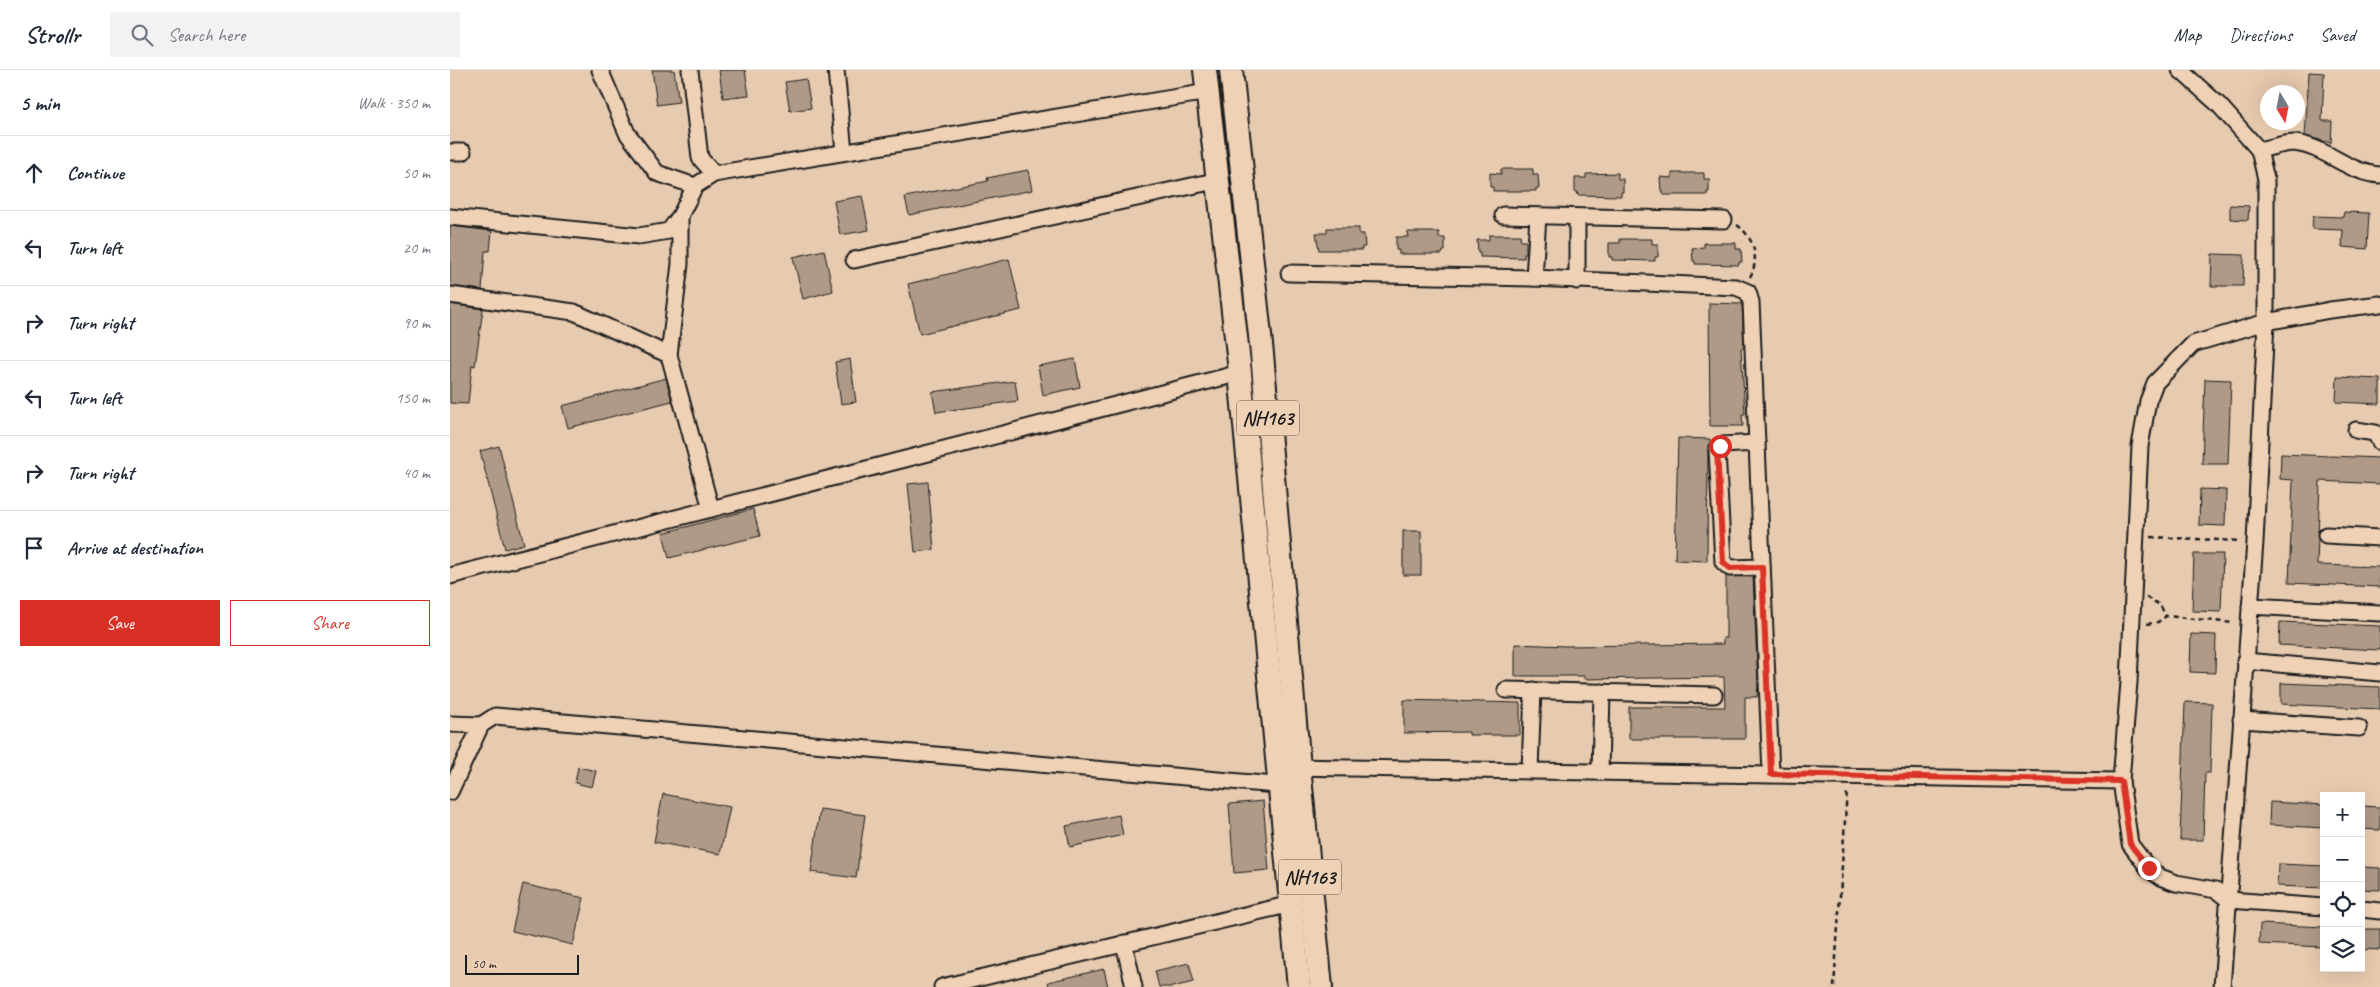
<!DOCTYPE html>
<html lang="en">
<head>
<meta charset="utf-8">
<style>
	body { margin:0; font-family:Caveat,sans-serif; background:#f2f2f3; color:#1f2937 }
	.controls { position:absolute; right:15px; bottom:15px; display:grid; overflow:hidden; border-radius:0px; box-shadow:0 5px 20px #0002 }
	.controls button { width:45px; height:45px; display:grid; place-items:center; padding:0; border:0; border-bottom:1px solid #e0e1e3; background:#fff; color:#1f2937; font:25px sans-serif }
	.compass { position:absolute; left:1810px; top:15px; width:45px; height:45px; border-radius:50%; background:#fff; box-shadow:0 5px 20px #0002; rotate:170deg }
	.scale { position:absolute; left:15px; bottom:12px; width:114px; box-sizing:border-box; padding-left:5px; border:2px solid #1c1c1c; border-top:0; font-size:14px; line-height:18px; white-space:nowrap; color:#1c1c1c; -webkit-text-stroke:4px #efd2b6; paint-order:stroke }
	.stop { position:absolute; width:15px; height:15px; margin:-11px; border:4px solid #d93025; border-radius:50%; background:#fff }
	.stop.end { background:#d93025; border-color:#fff; box-shadow:0 1px 5px #0008 }
	.list { margin:0; padding:0; list-style:none }
	h2 { display:flex; justify-content:space-between; align-items:center; height:65px; margin:0; padding:0 20px; font-size:21px }
	h2 small { font-size:16px; font-weight:400; color:#747a83 }
	.list li { display:grid; grid-template-columns:32px 1fr auto; gap:15px; align-items:center; box-sizing:border-box; height:75px; padding:0 20px; border-top:1px solid #e0e1e3 }
	.list b { display:block; font-size:19px; white-space:nowrap }
	.list em { font-size:16px; font-style:normal; color:#747a83 }
	.actions { display:flex; gap:10px; padding:15px 20px }
	.actions a { flex:1; padding:11px 0; border:1px solid #d93025; border-radius:0px; text-align:center; font-size:18px; color:#d93025 }
	.actions .main { background:#d93025; color:#fff }
	.icon { flex:none; width:28px; height:28px; fill:none; stroke:currentColor; stroke-width:2; stroke-linecap:round; stroke-linejoin:round }
	.map { position:relative; flex:none; width:1930px; height:917px; overflow:hidden }
	header { display:flex; align-items:center; gap:30px; box-sizing:border-box; height:70px; padding:0 25px; background:#fff; border-bottom:1px solid #e0e1e3 }
	header strong { font-size:24px }
	nav { display:flex; gap:28px; margin-inline-start:auto; font-size:18px }
	.search { width:350px; height:45px; background:#f2f2f3; display:flex; align-items:center; gap:12px; box-sizing:border-box; padding:0 18px; border-radius:0px; color:#747a83; font-size:19px }
	main { display:flex }
	aside { flex:1; background:#fff }
	.map>svg:first-child { display:block }
</style>
</head>
<body>
<header>
<strong>Strollr</strong>
<div class="search"><svg class="icon" aria-label="search" viewBox="0 0 24 24"><circle cx="10" cy="10" r="6"/><path d="M15 15l6 6"/></svg>Search here</div>
<nav><a>Map</a><a>Directions</a><a>Saved</a></nav>
</header>
<main>
<aside>
<h2>5 min<small>Walk · 350 m</small></h2>
<ul class="list">
<li><svg class="icon" aria-label="ahead" viewBox="0 0 24 24"><path d="M12 20V5M6 11l6-6 6 6"/></svg><div><b>Continue</b></div><em>50 m</em></li>
<li><svg class="icon" aria-label="left" viewBox="0 0 24 24"><path d="M17 20v-9H6M10 6l-5 5 5 5"/></svg><div><b>Turn left</b></div><em>20 m</em></li>
<li><svg class="icon" aria-label="right" viewBox="0 0 24 24"><path d="M7 20v-9h11M14 6l5 5-5 5"/></svg><div><b>Turn right</b></div><em>90 m</em></li>
<li><svg class="icon" aria-label="left" viewBox="0 0 24 24"><path d="M17 20v-9H6M10 6l-5 5 5 5"/></svg><div><b>Turn left</b></div><em>150 m</em></li>
<li><svg class="icon" aria-label="right" viewBox="0 0 24 24"><path d="M7 20v-9h11M14 6l5 5-5 5"/></svg><div><b>Turn right</b></div><em>40 m</em></li>
<li><svg class="icon" aria-label="arrive" viewBox="0 0 24 24"><path d="M6 21V4h12l-3 4 3 4H6"/></svg><div><b>Arrive at destination</b></div></li>
</ul>
<div class="actions"><a class="main">Save</a><a>Share</a></div>
</aside>
<div class="map">
<svg width="1930" height="917" viewBox="0 0 1930 917">
	<rect width="100%" height="100%" fill="#e7cbb0"/>
	<filter id="ink" filterUnits="userSpaceOnUse"><feTurbulence type="fractalNoise" baseFrequency=".02" numOctaves="2"/><feDisplacementMap in="SourceGraphic" scale="10" xChannelSelector="R" yChannelSelector="G"/><feConvolveMatrix kernelMatrix="1 2 1 2 8 2 1 2 1" color-interpolation-filters="sRGB"/></filter>
	<g filter="url(#ink)">
		<!-- building -->
		<g fill="#ae9a87" stroke="#1c1c1c">
			<polygon points="202,0 224,0 229,32 207,35"/>
			<polygon points="269,0 295,0 299,25 273,28"/>
			<polygon points="1859,2 1874,3 1872,51 1882,51 1881,73 1855,66"/>
			<polygon points="356,9 361,38 340,41 335,12"/>
			<polygon points="1051,99 1083,99 1083,105 1088,105 1089,118 1086,118 1086,121 1043,121 1043,117 1040,117 1040,103 1051,104"/>
			<polygon points="578,100 582,120 459,145 455,127 538,111 537,108"/>
			<polygon points="1168,103 1168,109 1173,109 1173,122 1171,122 1171,126 1127,125 1128,122 1125,122 1125,108 1136,108 1136,104"/>
			<polygon points="1222,103 1254,103 1254,109 1259,109 1259,122 1257,122 1257,125 1213,125 1213,121 1211,121 1210,107 1222,108"/>
			<polygon points="412,126 419,160 390,165 384,131"/>
			<polygon points="1780,135 1799,136 1798,150 1780,149"/>
			<polygon points="1894,142 1919,143 1917,179 1892,177 1893,160 1862,159 1863,146 1893,147"/>
			<polygon points="0,156 42,161 40,181 35,181 32,220 0,216"/>
			<polygon points="877,158 909,158 909,164 914,164 915,177 912,177 912,180 869,180 866,163 877,163"/>
			<polygon points="957,162 989,162 989,168 995,168 995,181 993,181 992,184 949,184 949,180 946,180 946,167 958,167"/>
			<polygon points="1039,165 1070,165 1071,171 1076,171 1076,184 1074,184 1074,188 1030,187 1030,183 1028,183 1027,170 1039,170"/>
			<polygon points="1170,169 1202,169 1202,174 1208,174 1208,187 1205,187 1205,191 1162,190 1162,187 1159,187 1159,173 1170,173"/>
			<polygon points="1254,173 1286,173 1286,179 1291,179 1292,192 1289,192 1289,195 1245,194 1245,191 1243,191 1242,178 1254,177"/>
			<polygon points="374,180 383,221 353,229 343,187"/>
			<polygon points="1762,184 1794,185 1793,216 1761,216"/>
			<polygon points="559,189 571,240 470,264 458,214"/>
			<polygon points="1259,233 1292,234 1294,278 1291,278 1295,344 1292,344 1293,356 1260,356"/>
			<polygon points="0,234 33,239 25,296 22,295 18,334 0,333"/>
			<polygon points="400,289 406,332 391,334 385,292"/>
			<polygon points="625,289 630,317 593,325 588,296"/>
			<polygon points="1887,307 1930,309 1930,334 1886,332"/>
			<polygon points="216,308 222,331 118,358 112,336"/>
			<polygon points="1755,309 1781,310 1778,394 1752,394"/>
			<polygon points="565,311 568,331 486,342 482,322"/>
			<polygon points="1228,368 1260,369 1258,380 1257,491 1225,490"/>
			<polygon points="49,376 74,474 55,479 30,381"/>
			<polygon points="1831,384 1930,388 1930,414 1870,411 1867,495 1930,497 1930,517 1839,513 1843,410 1830,409"/>
			<polygon points="478,412 484,480 465,482 458,414"/>
			<polygon points="1750,419 1776,420 1775,456 1749,455"/>
			<polygon points="303,439 310,466 219,488 213,463"/>
			<rect x="953" y="461" width="18" height="44"/>
			<polygon points="1744,484 1773,484 1771,542 1742,541"/>
			<polygon points="1276,506 1303,507 1308,614 1307,627 1295,627 1295,669 1179,669 1179,637 1275,637 1274,607 1134,609 1134,606 1065,606 1065,574 1117,576 1273,574 1273,568 1276,568"/>
			<polygon points="1830,552 1930,556 1930,580 1829,575"/>
			<polygon points="1741,564 1766,565 1765,603 1740,602"/>
			<polygon points="1831,613 1930,617 1930,639 1831,634"/>
			<polygon points="954,630 1070,633 1070,665 1019,665 1019,662 954,663"/>
			<polygon points="1735,632 1762,633 1760,703 1755,703 1753,770 1730,770"/>
			<polygon points="128,697 146,701 142,717 125,713"/>
			<polygon points="213,724 280,737 270,784 204,772"/>
			<polygon points="813,731 819,800 784,803 779,734"/>
			<polygon points="1820,732 1874,735 1874,758 1819,755"/>
			<polygon points="1911,736 1930,737 1930,760 1911,759"/>
			<polygon points="370,739 415,745 406,808 361,802"/>
			<polygon points="669,745 673,765 620,777 616,756"/>
			<polygon points="1828,794 1874,796 1874,818 1827,816"/>
			<polygon points="1911,797 1930,798 1930,820 1911,819"/>
			<polygon points="73,814 134,828 123,875 62,861"/>
			<polygon points="1810,854 1874,857 1874,877 1809,874"/>
			<polygon points="1911,859 1930,859 1930,880 1911,879"/>
			<polygon points="739,893 744,912 722,917 709,917 705,901"/>
			<polygon points="654,899 658,917 599,917 598,912"/>
		</g>
		<g fill="none" stroke-linecap="round" stroke-linejoin="round">
			<defs>
				<g id="minor">
					<polyline points="150,0 177,63 207,103 245,116"/>
					<polyline points="240,0 250,88 264,104"/>
					<polyline points="386,0 394,82"/>
					<polyline points="1730,0 1769,35 1809,80 1816,109 1816,252 1805,472 1772,917"/>
					<path d="M1809 80C1820 78 1833 73 1844 73 1875 76 1898 103 1930 105"/>
					<polyline points="0,82 13,82"/>
					<polyline points="1053,145 1274,150"/>
					<polyline points="230,146 230,194 219,285 261,439"/>
					<polyline points="0,147 189,166 219,161 230,146 245,116 264,104 758,22"/>
					<polyline points="404,190 769,110"/>
					<polyline points="839,203 1084,208 1286,217 1298,222 1301,232 1321,704"/>
					<polyline points="1084,208 1088,146"/>
					<polyline points="1127,211 1127,147"/>
					<polyline points="0,225 124,242 219,285"/>
					<polyline points="1906,360 1925,363 1930,372"/>
					<polyline points="1307,373 1272,375 1267,380 1273,492 1280,498 1312,497"/>
					<polyline points="1876,465 1930,468"/>
					<polyline points="0,506 790,303"/>
					<polyline points="1800,536 1930,543"/>
					<polyline points="1795,591 1930,603"/>
					<polyline points="1056,620 1264,625"/>
					<polyline points="1791,650 1909,658"/>
					<polyline points="0,654 31,655"/>
					<polyline points="840,697 1671,711"/>
					<polyline points="1080,700 1083,620"/>
					<polyline points="1150,702 1152,622"/>
					<polyline points="0,722 31,655 45,646 837,716"/>
					<polyline points="1874,837 1779,830 1766,820 1726,813 1710,807 1699,799 1680,774 1671,711 1679,612 1690,376 1698,331 1705,313 1743,274 1816,252 1880,240 1930,234"/>
					<polyline points="1911,839 1930,841"/>
					<polyline points="674,873 684,917"/>
					<polyline points="492,917 841,834"/>
				</g>
				<g id="highway">
					<polyline points="755,0 789,293 849,917"/>
					<polyline points="781,0 812,284 849,697 871,917"/>
				</g>
			</defs>
			<!-- minor casing -->
			<use href="#minor" stroke="#1c1c1c" stroke-width="19"/>
			<!-- highway casing -->
			<use href="#highway" stroke="#1c1c1c" stroke-width="26"/>
			<!-- path -->
			<g stroke="#1c1c1c" stroke-width="2.5" stroke-dasharray="5 4" stroke-linecap="butt">
				<path d="M1287 155C1304 167 1310 189 1300 207"/>
				<polyline points="1701,467 1791,471"/>
				<polyline points="1696,527 1710,535 1716,546"/>
				<polyline points="1697,554 1708,552 1716,546 1784,553"/>
				<polyline points="1384,917 1397,720"/>
			</g>
			<!-- minor -->
			<use href="#minor" stroke="#efd2b6" stroke-width="15"/>
			<!-- highway -->
			<use href="#highway" stroke="#efd2b6" stroke-width="22"/>
		</g>
	</g>
	<g fill="none" stroke-linecap="round" stroke-linejoin="round" filter="url(#ink)">
		<!-- route -->
		<polyline stroke="#d93025" stroke-width="6" points="1270,376 1267,380 1273,492 1280,498 1312,497 1321,704 1671,711 1680,774 1699,798"/>
	</g>
	<g text-anchor="middle" dominant-baseline="central" stroke-width="4.5" stroke-linejoin="round" paint-order="stroke">
		<!-- shield labels -->
		<g fill="#efd2b6" stroke="#5b534a" stroke-width="1">
			<rect x="787" y="330.5" width="62" height="35" rx="4"/>
			<rect x="829" y="789.5" width="62" height="35" rx="4"/>
		</g>
		<g font-size="20" font-weight="bold" fill="#1c1c1c">
			<text x="818" y="348">NH163</text>
			<text x="860" y="807">NH163</text>
		</g>
	</g>
</svg>
<div class="controls">
<button>+</button>
<button>−</button>
<button><svg class="icon" aria-label="locate" viewBox="0 0 24 24"><circle cx="12" cy="12" r="6"/><path d="M12 2v4M12 18v4M2 12h4M18 12h4"/></svg></button>
<button><svg class="icon" aria-label="layers" viewBox="0 0 24 24"><path d="M12 4l9 5-9 5-9-5zM3 14l9 5 9-5"/></svg></button>
</div>
<svg class="compass" viewBox="-18 -18 36 36"><path d="M0-13l5 13h-10z" fill="#e53935"/><path d="M0 13l5-13h-10z" fill="#747a83"/></svg>
<div class="scale">50 m</div>
<div class="stop" style="left:1270px;top:376px"></div>
<div class="stop end" style="left:1699px;top:798px"></div>
</div>
</main>
</body>
</html>
